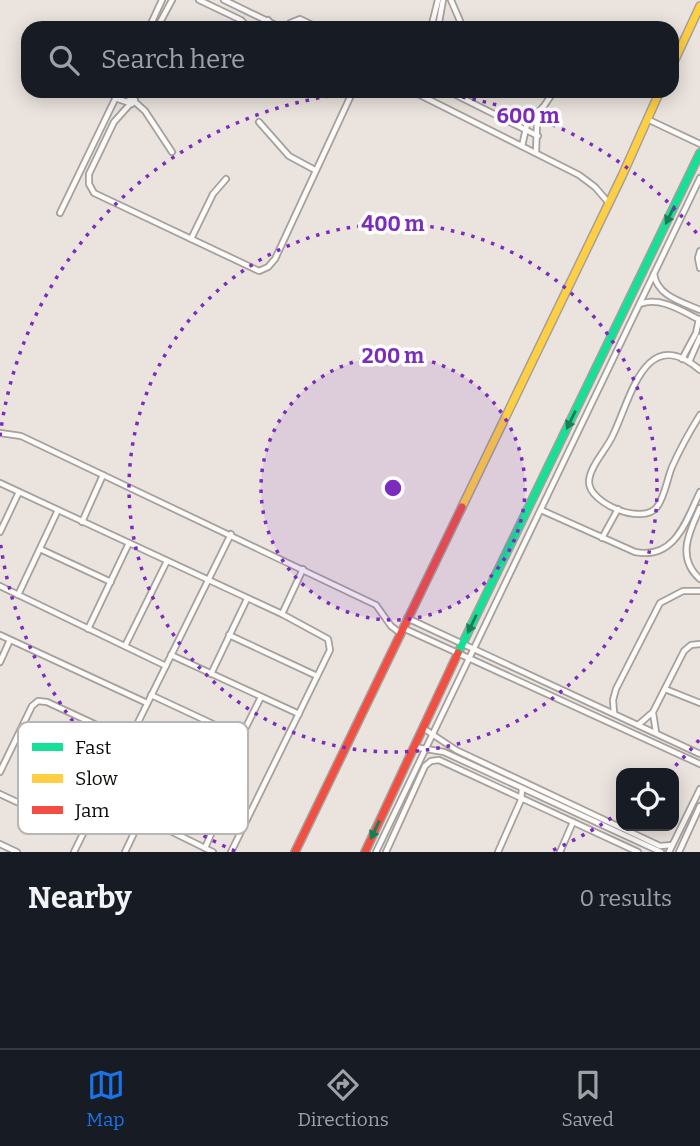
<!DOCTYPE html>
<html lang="en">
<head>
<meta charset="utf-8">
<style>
	body { margin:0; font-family:Bitter,serif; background:#242831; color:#f1f3f6 }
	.controls { position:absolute; right:21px; bottom:21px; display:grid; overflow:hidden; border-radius:14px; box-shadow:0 4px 18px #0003 }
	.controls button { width:63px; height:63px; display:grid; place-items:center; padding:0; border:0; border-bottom:2px solid #363941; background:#171b24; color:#f1f3f6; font:35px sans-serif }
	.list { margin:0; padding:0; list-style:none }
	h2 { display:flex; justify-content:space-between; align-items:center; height:91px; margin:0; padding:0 28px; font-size:30px }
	h2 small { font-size:23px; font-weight:400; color:#9ea1a6 }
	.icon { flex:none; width:38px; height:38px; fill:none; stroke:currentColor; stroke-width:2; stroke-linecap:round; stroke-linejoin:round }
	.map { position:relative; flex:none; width:700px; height:852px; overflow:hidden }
	.search { position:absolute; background:#171b24; box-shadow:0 4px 18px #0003; left:21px; right:21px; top:21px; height:77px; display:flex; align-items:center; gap:18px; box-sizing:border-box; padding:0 24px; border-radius:21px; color:#9ea1a6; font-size:26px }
	.sheet { height:196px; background:#171b24 }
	nav { display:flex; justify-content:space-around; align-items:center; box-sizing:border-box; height:98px; border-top:2px solid #363941; background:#171b24; font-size:19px; color:#9ea1a6 }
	nav a { display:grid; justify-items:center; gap:4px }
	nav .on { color:#1a73e8 }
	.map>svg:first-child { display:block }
</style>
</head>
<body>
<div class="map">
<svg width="700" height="852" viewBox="0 0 700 852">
	<rect width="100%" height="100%" fill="#ebe4de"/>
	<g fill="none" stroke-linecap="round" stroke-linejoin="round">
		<defs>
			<g id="street">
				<polyline points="199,0 241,20 249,28"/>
				<polyline points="224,0 282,28"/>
				<polyline points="451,0 463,28"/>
				<polyline points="149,28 162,0"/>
				<polyline points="157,28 172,0"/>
				<polyline points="263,28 268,20"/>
				<polyline points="287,28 290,23 300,19 319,28"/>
				<polyline points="431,28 438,0"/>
				<polyline points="438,28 443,0"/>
				<polyline points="412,91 579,175 595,187 608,202"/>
				<polyline points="448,91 538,136"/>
				<polygon points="132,97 135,100 132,104 129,100"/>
				<polyline points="115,98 130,103"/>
				<polyline points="135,102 145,111 172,152"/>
				<polyline points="131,103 114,122 89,174 89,184 94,193 259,271 268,267 275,259 353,91"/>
				<polyline points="647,119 700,144"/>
				<polyline points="259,122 289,156 315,170"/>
				<polyline points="522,146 527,124 544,106 554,91"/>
				<polyline points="536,153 537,124 543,107"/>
				<polyline points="60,213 119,91"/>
				<polyline points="191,239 213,194 226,179"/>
				<polyline points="700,251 698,258 700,268"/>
				<path d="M654 274C657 296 682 302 700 310"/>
				<path d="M640 304C660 296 682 311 700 320"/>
				<polyline points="682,359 696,333 699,319"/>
				<polyline points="689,362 700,337"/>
				<path d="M700 370C645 323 631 398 613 435 607 449 589 467 589 482 589 503 642 526 657 507 665 496 667 479 672 467 680 449 690 431 700 415"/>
				<polyline points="0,433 21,436 376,605 391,626 400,633"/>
				<polyline points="0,483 282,614 328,639 330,650 231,852"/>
				<path d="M700 508C689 532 676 558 700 579"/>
				<path d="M541 510 635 552C675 560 686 521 700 492"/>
				<polyline points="82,522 103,475"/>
				<polyline points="0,532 19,492"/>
				<polyline points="602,538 618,509"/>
				<polyline points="40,549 111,582"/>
				<polyline points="0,586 166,666"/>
				<polyline points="18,595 58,510"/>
				<polyline points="282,614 303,569"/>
				<polyline points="407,618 700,754"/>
				<polyline points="403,628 700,764"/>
				<polyline points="88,629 129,543"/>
				<polyline points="0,635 147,703"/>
				<polyline points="229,635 317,676"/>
				<polyline points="125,646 167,561"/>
				<polyline points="171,655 299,714"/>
				<polyline points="0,662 10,640"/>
				<polyline points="211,674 247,599"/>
				<polyline points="665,689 700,703"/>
				<polyline points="151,695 241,737 245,743 244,758 205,848"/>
				<polyline points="614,713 613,700 616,689 660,603 683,591 700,591"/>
				<polyline points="653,713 656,732"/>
				<polyline points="638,725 653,712 684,651 691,645 700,644"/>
				<polyline points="423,728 456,750 660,846 672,845"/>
				<polyline points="241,737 261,697"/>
				<polyline points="414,747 444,752 661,852"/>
				<path d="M120 759C132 766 153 772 156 787L125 852"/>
				<polyline points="0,772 32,706 38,701 47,702 129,740"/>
				<polyline points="0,794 83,833"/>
				<polyline points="142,817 213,852"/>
				<polyline points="0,844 17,852"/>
				<polyline points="74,852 231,534"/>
				<polyline points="376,852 700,178"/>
				<polyline points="386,852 425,766 431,761 439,760 638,852"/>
				<polyline points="498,852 521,800 522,789"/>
				<polyline points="560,852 573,822"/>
				<polyline points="669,852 700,789"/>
				<polyline points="679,852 700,806"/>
			</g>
			<polyline id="fast" points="458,653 700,153"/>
			<g id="slow">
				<polyline points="672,66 700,6"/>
				<polyline points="462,507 622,176 660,91"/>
			</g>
			<g id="jam">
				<polyline points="295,852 462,507"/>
				<polyline points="365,852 458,653"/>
			</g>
		</defs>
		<!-- street casing -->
		<use href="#street" stroke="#a5a09b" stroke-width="8"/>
		<!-- fast casing -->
		<use href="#fast" stroke="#a5a09b" stroke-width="10"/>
		<!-- slow casing -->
		<use href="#slow" stroke="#a5a09b" stroke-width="10"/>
		<!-- jam casing -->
		<use href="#jam" stroke="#a5a09b" stroke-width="10"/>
		<!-- street -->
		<use href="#street" stroke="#fcfbfa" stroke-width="4.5"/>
		<!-- fast -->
		<use href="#fast" stroke="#16e098" stroke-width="7"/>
		<!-- slow -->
		<use href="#slow" stroke="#ffcf43" stroke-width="7"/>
		<!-- jam -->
		<use href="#jam" stroke="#f24e42" stroke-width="7"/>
	</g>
	<!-- one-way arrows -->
	<defs><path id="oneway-solid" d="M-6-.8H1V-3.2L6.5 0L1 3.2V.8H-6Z" transform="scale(1.75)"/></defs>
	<g fill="#138057">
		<use href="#oneway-solid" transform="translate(670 215) rotate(116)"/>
		<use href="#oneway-solid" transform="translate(571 420) rotate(116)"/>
		<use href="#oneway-solid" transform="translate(472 624) rotate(116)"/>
		<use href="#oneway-solid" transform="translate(375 830) rotate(115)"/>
	</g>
	<!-- distance rings -->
	<circle cx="393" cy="488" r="132" fill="#7b2cbf" fill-opacity=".12"/>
	<g fill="none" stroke="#7b2cbf" stroke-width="3.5" stroke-dasharray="3.5 7">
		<circle cx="393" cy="488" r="132"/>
		<circle cx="393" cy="488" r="264"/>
		<path d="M699 740A396 396 0 0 1 668 773M620 812A396 396 0 0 1 551 851M235 851A396 396 0 0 1 0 540M0 436A396 396 0 0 1 699 236"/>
	</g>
	<!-- legend -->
	<rect x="18" y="722" width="230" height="112" rx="10" fill="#fff" stroke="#b7b6b5" stroke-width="2"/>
	<rect x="32" y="743" width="31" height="8" fill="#16e098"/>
	<rect x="32" y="774" width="31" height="9" fill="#ffcf43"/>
	<rect x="32" y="806" width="31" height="8" fill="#f24e42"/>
	<g font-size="19" fill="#0f0b07">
		<text x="75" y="754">Fast</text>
		<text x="75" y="785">Slow</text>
		<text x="75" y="817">Jam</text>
	</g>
	<circle cx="393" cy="488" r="10" fill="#7b2cbf" stroke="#fff" stroke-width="3.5"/>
	<g font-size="21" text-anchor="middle" font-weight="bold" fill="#7b2cbf" stroke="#fff" stroke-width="7" stroke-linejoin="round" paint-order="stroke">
		<text x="528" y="123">600 m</text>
		<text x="393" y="231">400 m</text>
		<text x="393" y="363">200 m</text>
	</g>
</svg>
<div class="controls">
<button><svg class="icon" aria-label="locate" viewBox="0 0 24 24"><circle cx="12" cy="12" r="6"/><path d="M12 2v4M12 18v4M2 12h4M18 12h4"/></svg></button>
</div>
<div class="search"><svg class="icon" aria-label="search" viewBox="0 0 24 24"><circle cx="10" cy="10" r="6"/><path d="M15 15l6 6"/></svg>Search here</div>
</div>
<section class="sheet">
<h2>Nearby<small>0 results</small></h2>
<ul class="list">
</ul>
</section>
<nav>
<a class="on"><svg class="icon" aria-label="map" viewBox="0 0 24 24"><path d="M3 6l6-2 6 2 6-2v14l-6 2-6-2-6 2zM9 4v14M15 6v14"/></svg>Map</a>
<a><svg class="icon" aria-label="directions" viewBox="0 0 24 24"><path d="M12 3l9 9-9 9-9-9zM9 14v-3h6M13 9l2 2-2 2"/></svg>Directions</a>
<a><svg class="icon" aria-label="saved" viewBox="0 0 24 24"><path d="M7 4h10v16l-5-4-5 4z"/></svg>Saved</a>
</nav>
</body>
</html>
